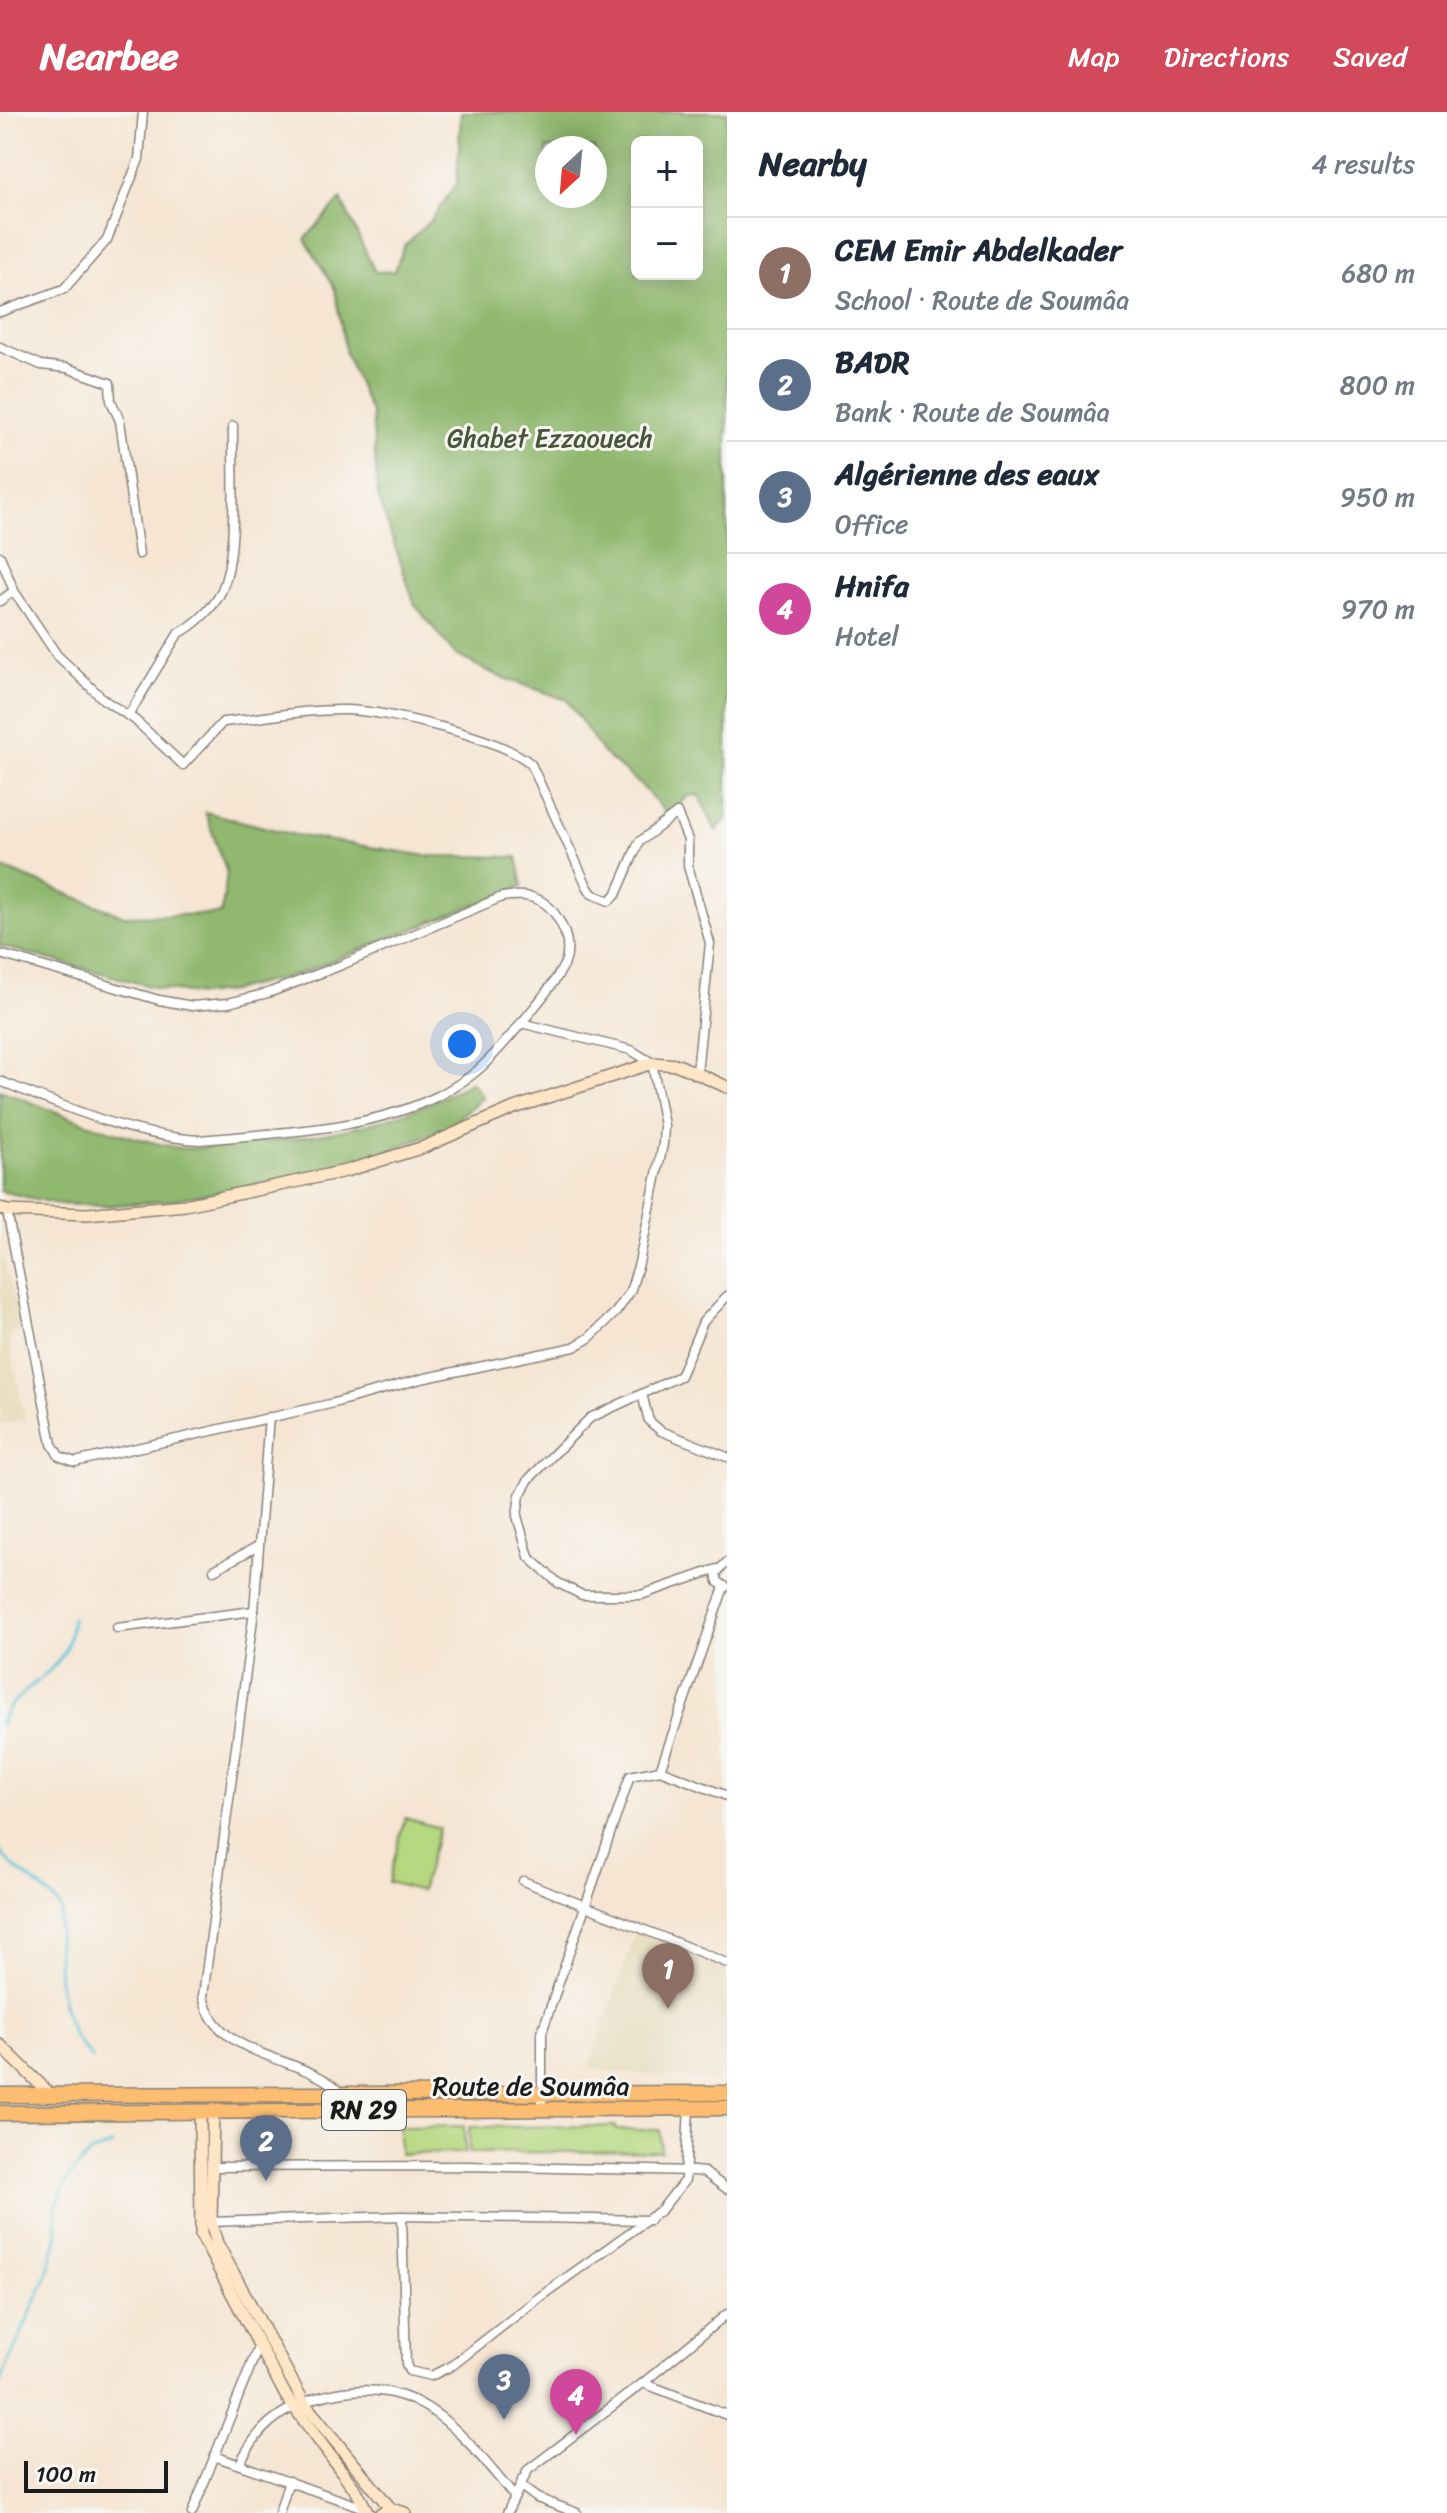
<!DOCTYPE html>
<html lang="en">
<head>
<meta charset="utf-8">
<style>
	body { margin:0; font-family:Sriracha,sans-serif; background:#f6f6f7; color:#1f2937 }
	.controls { position:absolute; right:24px; top:24px; display:grid; overflow:hidden; border-radius:12px; box-shadow:0 4px 20px #0003 }
	.controls button { width:72px; height:72px; display:grid; place-items:center; padding:0; border:0; border-bottom:2px solid #e0e1e3; background:#fff; color:#1f2937; font:40px sans-serif }
	.compass { position:absolute; left:535px; top:24px; width:72px; height:72px; border-radius:50%; background:#fff; box-shadow:0 4px 20px #0003; rotate:206deg }
	.scale { position:absolute; left:24px; bottom:20px; width:144px; box-sizing:border-box; padding-left:8px; border:4px solid #1c1c1c; border-top:0; font-size:22px; line-height:28px; white-space:nowrap; color:#1c1c1c; -webkit-text-stroke:6px #f6f6f2; paint-order:stroke }
	.you { position:absolute; left:462px; top:932px; width:28px; height:28px; margin:-20px; border:6px solid #fff; border-radius:50%; background:#1a73e8; box-shadow:0 0 0 12px #1a73e833 }
	.badge { display:grid; place-items:center; width:52px; height:52px; border-radius:50%; background:#d1495b; color:#fff; font-size:26px; font-weight:700 }
	.pin { position:absolute; translate:-50% -66px; filter:drop-shadow(0 2px 4px #0008) }
	.pin::after { content:''; position:absolute; top:42px; width:28px; height:24px; background:inherit; clip-path:polygon(0 0,100% 0,50% 100%) }
	.list { margin:0; padding:0; list-style:none }
	h2 { display:flex; justify-content:space-between; align-items:center; height:104px; margin:0; padding:0 32px; font-size:34px }
	h2 small { font-size:26px; font-weight:400; color:#747a83 }
	.list li { display:grid; grid-template-columns:52px 1fr auto; gap:24px; align-items:center; box-sizing:border-box; height:112px; padding:0 32px; border-top:2px solid #e0e1e3 }
	.list b { display:block; font-size:30px; white-space:nowrap }
	.list p { margin:0; font-size:26px; white-space:nowrap; color:#747a83 }
	.list em { font-size:26px; font-style:normal; color:#747a83 }
	.map { position:relative; flex:none; width:727px; height:2401px; overflow:hidden }
	header { display:flex; align-items:center; gap:48px; box-sizing:border-box; height:112px; padding:0 40px; background:#d1495b; color:#fff }
	header strong { font-size:38px }
	nav { display:flex; gap:44px; margin-inline-start:auto; font-size:28px }
	main { display:flex }
	aside { flex:1; background:#fff }
	.map>svg:first-child { display:block }
</style>
</head>
<body>
<header>
<strong>Nearbee</strong>
<nav><a>Map</a><a>Directions</a><a>Saved</a></nav>
</header>
<main>
<div class="map">
<svg width="727" height="2401" viewBox="0 0 727 2401">
	<rect width="100%" height="100%" fill="#f6f6f2"/>
	<filter id="ink" filterUnits="userSpaceOnUse"><feTurbulence type="fractalNoise" baseFrequency=".0125" numOctaves="2"/><feDisplacementMap in="SourceGraphic" scale="16" xChannelSelector="R" yChannelSelector="G"/><feConvolveMatrix kernelMatrix="1 2 1 2 8 2 1 2 1" color-interpolation-filters="sRGB"/></filter>
	<filter id="wash" filterUnits="userSpaceOnUse"><feTurbulence type="fractalNoise" baseFrequency=".006" numOctaves="4" result="noise"/><feDisplacementMap in="SourceGraphic" scale="32" xChannelSelector="R" yChannelSelector="G"/><feGaussianBlur stdDeviation="1.8" result="paint"/><feColorMatrix in="noise" values="0 0 0 0 0 0 0 0 0 0 0 0 0 0 0 0 0 1.4 0 .05"/><feComposite in="paint" operator="in"/></filter>
	<g filter="url(#wash)">
		<rect width="100%" height="100%" fill="#f5e5d2"/>
		<!-- built -->
		<g fill="#e6daba">
			<polygon points="0,1137 24,1219 8,1223 25,1308 0,1313"/>
			<polygon points="636,1820 727,1854 727,1941 717,1968 588,1957"/>
		</g>
		<!-- green -->
		<g fill="#b6d880" stroke="#697a4e" stroke-width="2">
			<polygon points="405,1706 439,1716 421,1779 388,1770"/>
			<polygon points="464,2014 465,2041 399,2042 399,2015"/>
			<polygon points="615,2014 616,2018 660,2018 661,2039 469,2041 469,2015"/>
		</g>
		<!-- forest -->
		<g fill="#90b86e" stroke="#566a45" stroke-width="2" fill-rule="evenodd">
			<path d="M461 0H727V706L716 719 699 683 688 684 669 704 642 674 603 641 567 588 498 564 456 543 415 493 378 384 372 303 346 243 335 177 305 127 341 87 375 160 394 159 405 133 431 108 457 71ZM637 30H697V162H637ZM547 36H595V84H547Z"/>
			<polygon points="205,700 295,723 427,744 517,745 523,774 299,862 231,879 200,883 157,876 0,834 0,755 124,804 221,802 227,761"/>
			<path d="M471 970 483 985 448 1015 381 1042 315 1062 166 1089 105 1094 58 1092 0 1079V978C55 1000 116 1024 175 1035 191 1039 213 1034 230 1033 314 1027 397 1013 471 970Z"/>
		</g>
		<g fill="none" stroke-linecap="round" stroke-linejoin="round">
			<!-- stream -->
			<g stroke="#59c2d6" stroke-width="3">
				<path d="M0 1612C8 1583 51 1567 66 1537 70 1529 70 1516 72 1506"/>
				<path d="M0 1739C17 1764 45 1772 61 1797 56 1836 55 1884 73 1921 77 1930 86 1938 92 1946"/>
				<polyline points="0,2270 45,2168 57,2126 56,2094 68,2066 90,2041 112,2033"/>
			</g>
		</g>
	</g>
	<g filter="url(#ink)">
		<g fill="none" stroke-linecap="round" stroke-linejoin="round">
			<defs>
				<g id="street">
					<polyline points="0,200 64,177 107,128 139,47 143,0"/>
					<polyline points="0,235 41,253 67,256 110,271 111,289 120,309 139,442"/>
					<path d="M0 444 14 479 57 543 104 588 135 608 183 653 223 610C264 606 307 597 347 598 388 599 502 626 531 652L587 774 592 782 609 789 616 783 639 730 677 701 688 728V754L710 831 697 961"/>
					<polyline points="0,489 14,479"/>
					<path d="M128 604 178 522C193 514 214 496 221 480 239 442 232 357 233 314"/>
					<path d="M0 842 159 888 192 894 228 891 268 881 339 854 502 785C523 782 542 783 555 802 565 816 570 832 566 848 559 870 498 940 479 957 468 967 451 977 438 984 366 1019 279 1020 200 1028 132 1024 63 994 0 969"/>
					<polyline points="7,1099 52,1332 59,1344 75,1350 330,1292 421,1267 574,1235 589,1226 616,1200 630,1180 639,1151 663,1032 664,1013 652,951 631,938 521,911"/>
					<polyline points="642,1282 649,1309 661,1319 727,1345"/>
					<path d="M269 1305 254 1499 203 1884C216 1948 303 1942 342 1981"/>
					<polyline points="717,1457 641,1483 582,1483 558,1471 529,1445 517,1404 520,1383 529,1367 590,1306 680,1264 703,1210 727,1184"/>
					<polyline points="214,1458 258,1434"/>
					<polyline points="726,1475 718,1470 716,1461 727,1450"/>
					<polyline points="117,1516 254,1499"/>
					<polyline points="660,1658 724,1475"/>
					<polyline points="523,1769 727,1851"/>
					<polyline points="542,1997 542,1920 630,1664 660,1658 727,1684"/>
					<polyline points="211,2055 467,2054 694,2059 704,2060 727,2077"/>
					<polyline points="402,2104 406,2252 409,2259 431,2264 453,2253 541,2184 661,2098 685,2068 689,1996"/>
					<polyline points="208,2110 402,2104 650,2108"/>
					<polyline points="643,2271 727,2202"/>
					<polyline points="214,2344 367,2397"/>
					<path d="M240 2351C257 2317 278 2298 316 2286 415 2257 455 2313 513 2383"/>
					<polyline points="522,2368 522,2375 537,2386 577,2401"/>
					<polyline points="192,2401 259,2233"/>
					<polyline points="279,2401 289,2369"/>
					<polyline points="507,2401 528,2358 643,2271 727,2303"/>
				</g>
				<g id="secondary">
					<polyline points="0,1096 7,1099 87,1102 185,1093 346,1059 424,1035 514,996 652,951 678,953 727,975"/>
					<polyline points="0,1933 51,1983"/>
					<polyline points="200,1998 201,2123 286,2284 357,2380 368,2401"/>
					<polyline points="213,1998 211,2111 217,2131 304,2291 391,2397"/>
					<polyline points="381,2401 391,2397 405,2401"/>
				</g>
				<g id="highway">
					<polyline points="0,1983 727,1981"/>
					<polyline points="0,2001 727,1996"/>
				</g>
			</defs>
			<!-- street casing -->
			<use href="#street" stroke="#888077" stroke-width="11"/>
			<!-- secondary casing -->
			<use href="#secondary" stroke="#888077" stroke-width="14"/>
			<!-- highway casing -->
			<use href="#highway" stroke="#888077" stroke-width="17"/>
			<!-- street -->
			<use href="#street" stroke="#fff" stroke-width="8"/>
			<!-- secondary -->
			<use href="#secondary" stroke="#fee5c5" stroke-width="11"/>
			<!-- highway -->
			<use href="#highway" stroke="#fcbd6f" stroke-width="14"/>
		</g>
	</g>
	<g text-anchor="middle" dominant-baseline="central" stroke-width="6" stroke-linejoin="round" paint-order="stroke">
		<!-- shield labels -->
		<rect fill="#f6f6f2" stroke="#5d5d5c" stroke-width="2" x="322" y="1978" width="84" height="40" rx="6"/>
		<g font-size="24" font-weight="bold" fill="#1c1c1c">
			<text x="364" y="1998">RN 29</text>
		</g>
		<!-- park labels -->
		<g font-size="26" fill="#4a543a" stroke="#f6f6f2">
			<text x="550" y="326">Ghabet Ezzaouech</text>
		</g>
		<!-- street labels -->
		<g font-size="26" fill="#1c1c1c" stroke="#f6f6f2">
			<text x="531" y="1974">Route de Soumâa</text>
		</g>
	</g>
</svg>
<div class="controls">
<button>+</button>
<button>−</button>
</div>
<svg class="compass" viewBox="-18 -18 36 36"><path d="M0-13l5 13h-10z" fill="#e53935"/><path d="M0 13l5-13h-10z" fill="#747a83"/></svg>
<div class="scale">100 m</div>
<div class="you"></div>
<div class="pin badge" style="left:668px;top:1897px;background:#8d6e63">1</div>
<div class="pin badge" style="left:266px;top:2069px;background:#5c6f8a">2</div>
<div class="pin badge" style="left:504px;top:2308px;background:#5c6f8a">3</div>
<div class="pin badge" style="left:576px;top:2323px;background:#d1479c">4</div>
</div>
<aside>
<h2>Nearby<small>4 results</small></h2>
<ul class="list">
<li><span class="badge" style="background:#8d6e63">1</span><div><b>CEM Emir Abdelkader</b><p>School · Route de Soumâa</p></div><em>680 m</em></li>
<li><span class="badge" style="background:#5c6f8a">2</span><div><b>BADR</b><p>Bank · Route de Soumâa</p></div><em>800 m</em></li>
<li><span class="badge" style="background:#5c6f8a">3</span><div><b>Algérienne des eaux</b><p>Office</p></div><em>950 m</em></li>
<li><span class="badge" style="background:#d1479c">4</span><div><b>Hnifa</b><p>Hotel</p></div><em>970 m</em></li>
</ul>
</aside>
</main>
</body>
</html>
